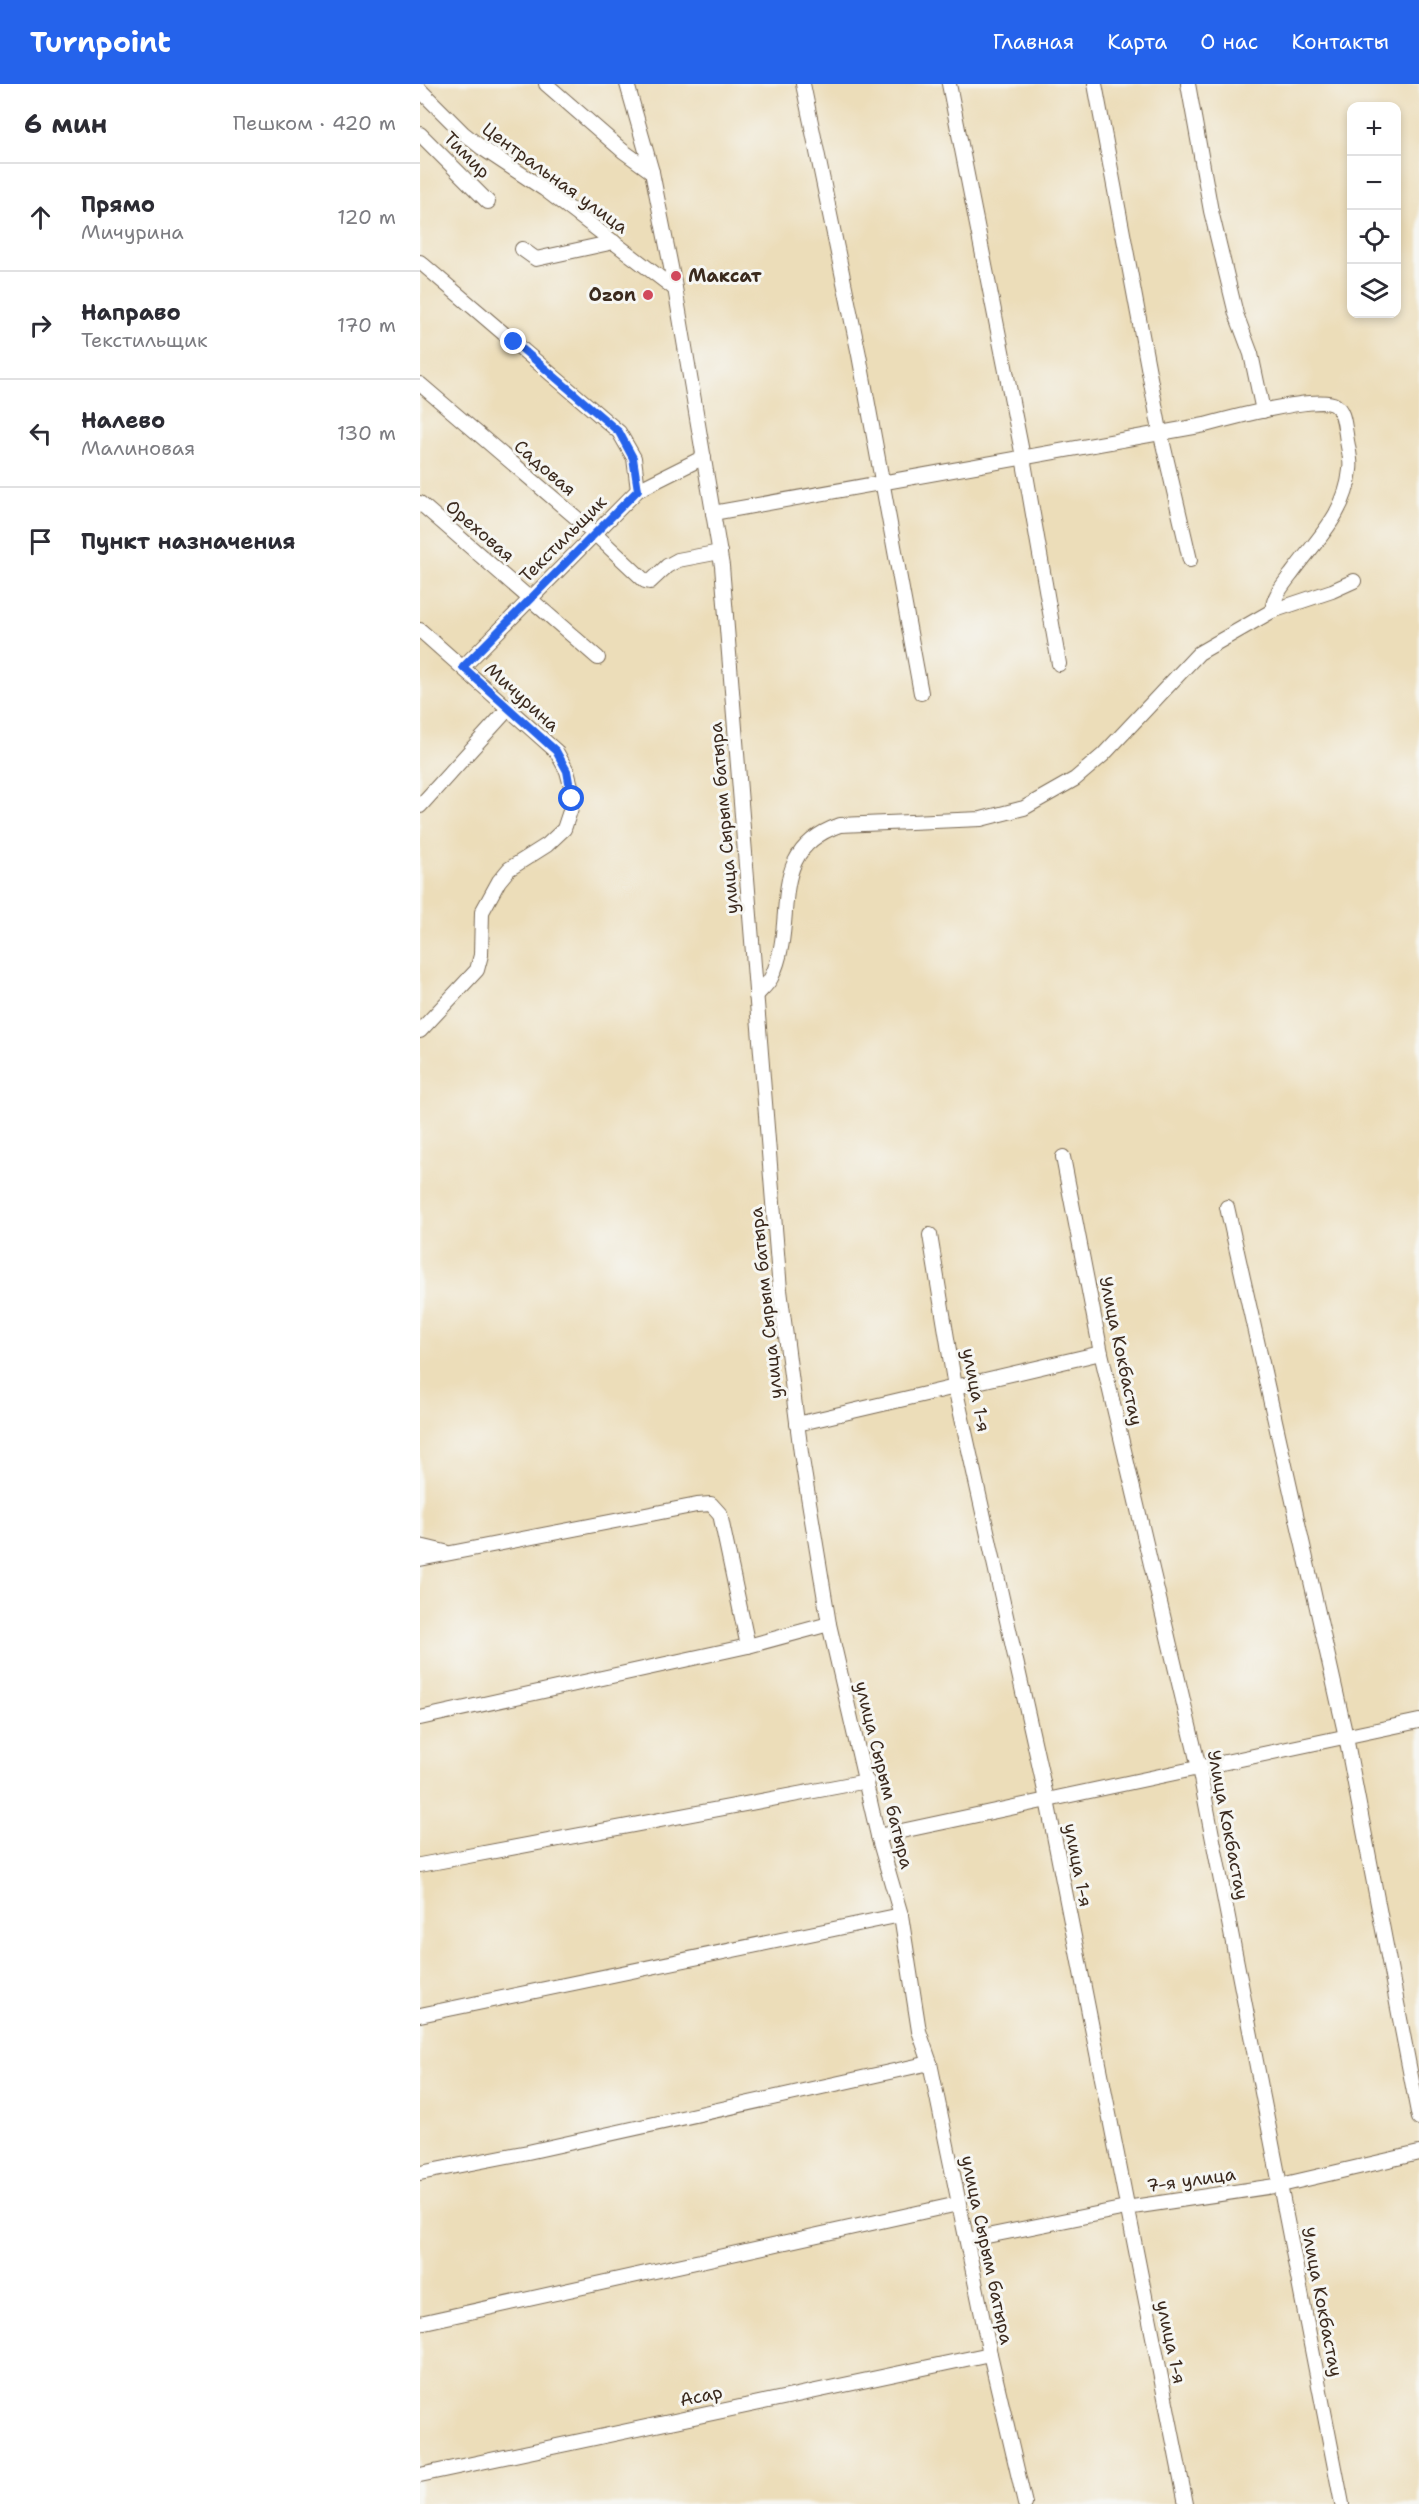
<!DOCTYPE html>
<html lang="ru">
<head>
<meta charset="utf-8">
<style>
	body { margin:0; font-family:"Shantell Sans",sans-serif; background:#f7f7f7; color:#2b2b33 }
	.controls { position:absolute; right:18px; top:18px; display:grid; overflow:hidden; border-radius:12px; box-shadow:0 3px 9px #0003 }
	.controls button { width:54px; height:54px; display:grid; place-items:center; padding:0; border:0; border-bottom:2px solid #e1e1e2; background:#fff; color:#2b2b33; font:30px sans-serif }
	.stop { position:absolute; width:18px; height:18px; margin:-14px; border:4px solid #2563eb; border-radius:50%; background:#fff }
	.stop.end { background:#2563eb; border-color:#fff; box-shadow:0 2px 6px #0008 }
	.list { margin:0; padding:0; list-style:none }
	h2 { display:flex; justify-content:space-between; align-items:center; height:78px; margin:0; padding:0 24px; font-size:26px }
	h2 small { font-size:20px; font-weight:400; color:#7c7c81 }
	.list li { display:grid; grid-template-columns:39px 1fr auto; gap:18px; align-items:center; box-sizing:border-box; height:108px; padding:0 24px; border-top:2px solid #e1e1e2 }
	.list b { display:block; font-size:22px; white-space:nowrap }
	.list p { margin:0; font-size:20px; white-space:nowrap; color:#7c7c81 }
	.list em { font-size:20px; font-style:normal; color:#7c7c81 }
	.icon { flex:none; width:33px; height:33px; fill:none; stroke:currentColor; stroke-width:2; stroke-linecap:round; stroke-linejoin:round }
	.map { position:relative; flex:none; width:999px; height:2420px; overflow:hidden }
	header { display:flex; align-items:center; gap:36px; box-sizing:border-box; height:84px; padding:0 30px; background:#2563eb; color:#fff }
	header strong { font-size:28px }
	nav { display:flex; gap:33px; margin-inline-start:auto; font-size:21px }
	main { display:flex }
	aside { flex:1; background:#fff }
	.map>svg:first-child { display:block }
</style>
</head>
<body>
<header>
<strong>Turnpoint</strong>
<nav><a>Главная</a><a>Карта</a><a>О нас</a><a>Контакты</a></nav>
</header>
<main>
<aside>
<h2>6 мин<small>Пешком · 420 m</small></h2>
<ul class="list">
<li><svg class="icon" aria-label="ahead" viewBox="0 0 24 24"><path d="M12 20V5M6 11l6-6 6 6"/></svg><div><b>Прямо</b><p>Мичурина</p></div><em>120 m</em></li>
<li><svg class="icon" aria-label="right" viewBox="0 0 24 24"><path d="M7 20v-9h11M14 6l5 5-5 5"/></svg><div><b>Направо</b><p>Текстильщик</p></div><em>170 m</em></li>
<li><svg class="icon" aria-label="left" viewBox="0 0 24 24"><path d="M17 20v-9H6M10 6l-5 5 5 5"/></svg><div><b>Налево</b><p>Малиновая</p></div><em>130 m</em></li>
<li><svg class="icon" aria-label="arrive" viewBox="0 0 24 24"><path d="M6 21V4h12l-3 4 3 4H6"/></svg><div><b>Пункт назначения</b></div></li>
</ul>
</aside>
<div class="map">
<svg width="999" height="2420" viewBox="0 0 999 2420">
	<rect width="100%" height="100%" fill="#f6f6f2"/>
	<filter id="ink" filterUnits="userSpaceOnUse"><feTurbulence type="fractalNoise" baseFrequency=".0167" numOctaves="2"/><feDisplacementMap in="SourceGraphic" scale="12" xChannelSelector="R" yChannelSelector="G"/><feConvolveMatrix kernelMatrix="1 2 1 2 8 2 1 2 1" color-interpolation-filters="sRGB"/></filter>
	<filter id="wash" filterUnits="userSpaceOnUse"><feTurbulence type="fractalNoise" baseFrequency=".008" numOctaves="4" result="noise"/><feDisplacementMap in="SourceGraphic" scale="24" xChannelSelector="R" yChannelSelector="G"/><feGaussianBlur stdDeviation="1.35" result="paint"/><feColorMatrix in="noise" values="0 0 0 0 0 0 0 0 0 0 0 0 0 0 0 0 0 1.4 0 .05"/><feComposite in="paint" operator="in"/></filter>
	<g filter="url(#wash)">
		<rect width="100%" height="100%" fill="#ecddb9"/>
	</g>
	<g filter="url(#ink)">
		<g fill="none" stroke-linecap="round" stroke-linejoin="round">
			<defs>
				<g id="minor">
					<polyline points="126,0 203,67 232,88"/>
					<polyline points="207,0 232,88 254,198 302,482 360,1206 381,1369 409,1540 458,1752 481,1831 499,1947 510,1979 570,2270 605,2420"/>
					<polyline points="383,0 439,271 501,609"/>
					<polyline points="529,0 603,373 639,580"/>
					<polyline points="675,0 740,347 770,476"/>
					<polyline points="768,0 791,127 816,230 831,270 843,327"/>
					<polyline points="0,6 43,49 62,64 124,105 255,205"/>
					<polyline points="0,50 68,118"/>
					<polyline points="102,165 116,175 194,158"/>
					<polyline points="0,178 199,348 214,374 218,406"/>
					<polyline points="0,300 174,449 225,497 230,498 247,482 258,476 300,468"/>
					<polyline points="0,419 178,574"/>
					<path d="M293 429 785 341C807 335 899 310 915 321 924 327 924 340 926 350 927 361 932 375 930 386 926 429 897 455 873 488 863 501 854 511 852 527"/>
					<polyline points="0,546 136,667 147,687 151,702 151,724 144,745 127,761 89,785 79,797 62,828 61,871 57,886 0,947"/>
					<polyline points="43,583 218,406 284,373"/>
					<polyline points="0,722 89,624"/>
					<path d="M336 912C341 906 348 900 351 894 380 837 342 768 420 741L561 735 604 724 655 695 683 671 779 569 852 527 912 507 934 497"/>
					<polyline points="643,1073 681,1269 779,1684 922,2420"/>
					<polyline points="807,1123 926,1653 999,2034"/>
					<polyline points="510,1151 535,1303 627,1716 766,2420"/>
					<polyline points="377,1340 681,1269"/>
					<polyline points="0,1462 25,1468"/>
					<polyline points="0,1475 277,1421 291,1420 300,1430 328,1562"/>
					<polyline points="0,1634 328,1562 409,1540"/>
					<polyline points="458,1752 999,1637"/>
					<polyline points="0,1781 447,1697"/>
					<polyline points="0,1931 481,1831"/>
					<polyline points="0,2089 108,2068 510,1979"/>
					<polyline points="547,2156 706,2124 861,2101 999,2069"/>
					<polyline points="0,2239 538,2120"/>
					<polyline points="0,2391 570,2270"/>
				</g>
			</defs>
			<!-- minor casing -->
			<use href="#minor" stroke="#796954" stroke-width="16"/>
			<!-- minor -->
			<use href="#minor" stroke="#fff" stroke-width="14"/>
		</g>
	</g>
	<g fill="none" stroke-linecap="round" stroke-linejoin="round" filter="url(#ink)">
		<!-- route -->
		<polyline stroke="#2563eb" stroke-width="8" points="94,258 199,348 213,374 218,406 43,583 136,667 147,687 152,715"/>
	</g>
	<!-- markers -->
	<g fill="#d1495b" stroke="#f6f6f2" stroke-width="2">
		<circle cx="256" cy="192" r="6"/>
		<circle cx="228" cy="211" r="6"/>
	</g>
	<g text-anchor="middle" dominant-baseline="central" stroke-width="6" stroke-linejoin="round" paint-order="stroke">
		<!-- street labels -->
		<g font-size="18" fill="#3b2a1e" stroke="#f6f6f2">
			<text transform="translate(47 71) rotate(45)">Тимир</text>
			<text transform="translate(135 94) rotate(36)">Центральная улица</text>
			<text transform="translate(125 384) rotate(41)">Садовая</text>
			<text transform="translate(60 447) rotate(41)">Ореховая</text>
			<text transform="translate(143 455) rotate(-45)">Текстильщик</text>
			<text transform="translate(102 613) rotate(42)">Мичурина</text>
			<text transform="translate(304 734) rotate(-95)">улица Сырым батыра</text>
			<text transform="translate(346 1219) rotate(-96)">улица Сырым батыра</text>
			<text transform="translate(701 1267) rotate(78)">Улица Кокбастау</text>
			<text transform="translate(556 1306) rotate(79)">улица 1-я</text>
			<text transform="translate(464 1691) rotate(76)">улица Сырым батыра</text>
			<text transform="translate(808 1741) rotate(79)">Улица Кокбастау</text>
			<text transform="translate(658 1781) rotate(79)">улица 1-я</text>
			<text transform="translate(771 2096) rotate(-8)">7-я улица</text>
			<text transform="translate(567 2166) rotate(78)">улица Сырым батыра</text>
			<text transform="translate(902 2218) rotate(79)">Улица Кокбастау</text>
			<text transform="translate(751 2258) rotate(78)">улица 1-я</text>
			<text transform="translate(281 2312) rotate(-12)">Асар</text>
		</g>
		<!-- poi labels -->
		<g font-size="18" font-weight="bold" fill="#3b2a1e" stroke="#f6f6f2" text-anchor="start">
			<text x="268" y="192">Максат</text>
			<text x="216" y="211" text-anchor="end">Ozon</text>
		</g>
	</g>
</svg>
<div class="controls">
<button>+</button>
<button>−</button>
<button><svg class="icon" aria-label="locate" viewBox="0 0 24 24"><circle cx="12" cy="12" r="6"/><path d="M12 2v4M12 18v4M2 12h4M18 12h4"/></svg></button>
<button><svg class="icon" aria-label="layers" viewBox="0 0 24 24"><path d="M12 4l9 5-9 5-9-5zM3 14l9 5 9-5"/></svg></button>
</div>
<div class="stop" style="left:152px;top:715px"></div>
<div class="stop end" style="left:94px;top:258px"></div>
</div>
</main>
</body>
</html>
